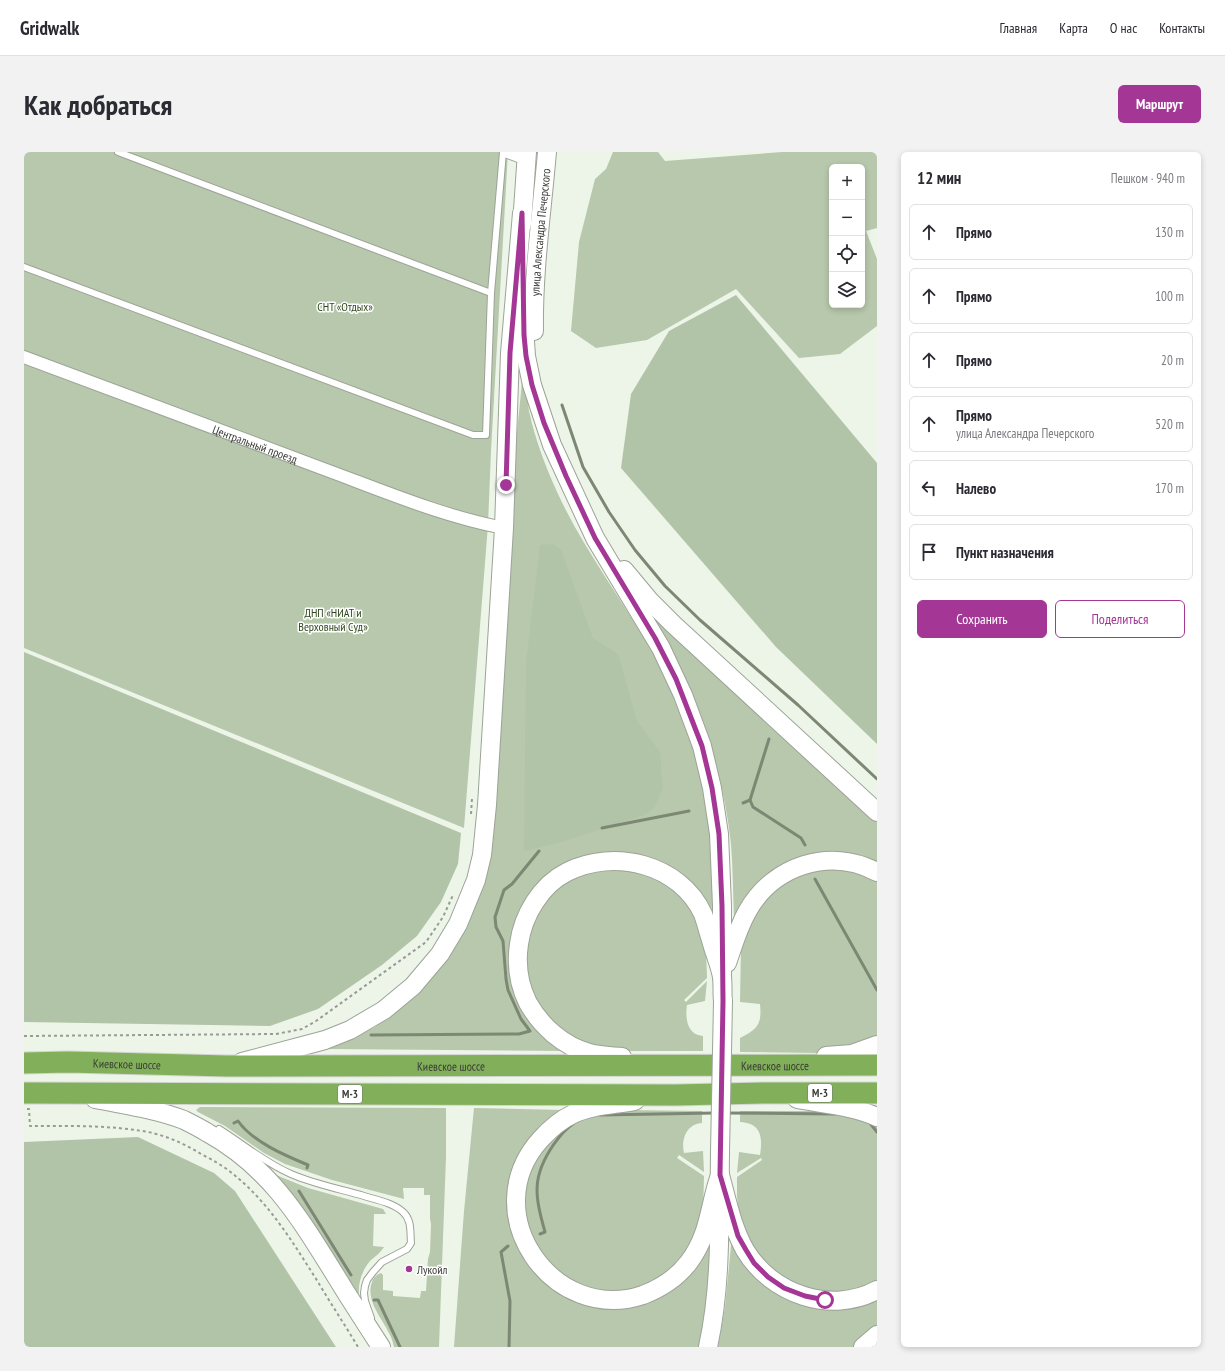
<!DOCTYPE html>
<html lang="ru">
<head>
<meta charset="utf-8">
<style>
	body { margin:0; font-family:"PT Sans Narrow",sans-serif; background:#f2f2f3; color:#2b2b33 }
	.controls { position:absolute; right:12px; top:12px; display:grid; overflow:hidden; border-radius:6px; box-shadow:0 2px 6px #0003 }
	.controls button { width:36px; height:36px; display:grid; place-items:center; padding:0; border:0; border-bottom:1px solid #e1e1e2; background:#fff; color:#2b2b33; font:20px sans-serif }
	.stop { position:absolute; width:12px; height:12px; margin:-9px; border:3px solid #a43796; border-radius:50%; background:#fff }
	.stop.end { background:#a43796; border-color:#fff; box-shadow:0 1px 4px #0008 }
	.list { margin:0; padding:0; list-style:none }
	h2 { display:flex; justify-content:space-between; align-items:center; height:52px; margin:0; padding:0 16px; font-size:17px }
	h2 small { font-size:13px; font-weight:400; color:#7c7c81 }
	.list li { display:grid; grid-template-columns:26px 1fr auto; gap:12px; align-items:center; box-sizing:border-box; height:56px; margin:0 8px 8px; padding:0 8px; border:1px solid #e1e1e2; border-radius:6px }
	.list b { display:block; font-size:15px; white-space:nowrap }
	.list p { margin:0; font-size:13px; white-space:nowrap; color:#7c7c81 }
	.list em { font-size:13px; font-style:normal; color:#7c7c81 }
	.actions { display:flex; gap:8px; padding:12px 16px }
	.actions a { flex:1; padding:9px 0; border:1px solid #a43796; border-radius:6px; text-align:center; font-size:14px; color:#a43796 }
	.actions .main { background:#a43796; color:#fff }
	.icon { flex:none; width:22px; height:22px; fill:none; stroke:currentColor; stroke-width:2; stroke-linecap:round; stroke-linejoin:round }
	.map { position:relative; flex:none; width:853px; height:1195px; overflow:hidden; border-radius:6px }
	header { display:flex; align-items:center; gap:24px; box-sizing:border-box; height:56px; padding:0 20px; background:#fff; border-bottom:1px solid #e1e1e2 }
	header strong { font-size:19px }
	nav { display:flex; gap:22px; margin-inline-start:auto; font-size:14px }
	.intro { display:flex; align-items:center; justify-content:space-between; box-sizing:border-box; height:96px; padding:0 24px }
	h1 { margin:0; font-size:28px }
	.button { padding:10px 18px; border-radius:6px; background:#a43796; color:#fff; font-size:14px; font-weight:700 }
	main { display:flex; gap:24px; padding:0 24px }
	aside { flex:1; background:#fff; border-radius:6px; box-shadow:0 2px 6px #0003 }
	.map>svg:first-child { display:block }
</style>
</head>
<body>
<header>
<strong>Gridwalk</strong>
<nav><a>Главная</a><a>Карта</a><a>О нас</a><a>Контакты</a></nav>
</header>
<div class="intro"><h1>Как добраться</h1><a class="button">Маршрут</a></div>
<main>
<div class="map">
<svg width="853" height="1195" viewBox="0 0 853 1195">
	<rect width="100%" height="100%" fill="#edf5e9"/>
	<!-- green -->
	<g fill="#b7c8ac" fill-rule="evenodd">
		<polygon points="0,0 484,0 467,299 464,373 440,676 0,496"/>
		<path d="M589 0H634L641 9 758 0H853V76L842 79 853 107V174L816 202 775 206 712 137 623 188 572 196 547 179 555 90 571 27 582 17ZM808 15H838V153H808Z"/>
		<path d="M499 220C503 233 503 246 505 259 511 287 522 316 534 342 559 396 597 446 627 498 672 576 696 675 687 765L610 703 509 738 501 749 496 759 488 817 543 899 300 897 325 888 351 875 377 855 465 711 469 687 492 290Z"/>
		<path d="M624 459 853 670V713L797 704 710 768C709 743 709 717 707 692 701 637 686 582 663 531 652 506 638 482 624 459Z"/>
		<path d="M819 716 853 728V888L796 901 716 900V886C734 877 738 872 736 852L716 850 717 795 725 768 752 735 792 717Z"/>
		<path d="M610 717 642 730 668 756 682 798 683 826 660 848 662 850 683 829 681 849 663 853C661 866 663 883 679 884V899H586L576 897 540 883 508 847 499 803 514 755 540 730 568 718Z"/>
		<path d="M176 955 422 956V1005L415 1195H370C369 1191 368 1187 366 1183 359 1167 341 1149 348 1130 350 1125 352 1123 357 1121L359 1123V1138L369 1139V1144L396 1146 397 1139H402L404 1107 406 1100 407 1072 406 1067V1043H400V1036H379L380 1047 308 1028 261 1012 240 1001 201 974 174 960 172 958Z"/>
		<path d="M450 956 540 958C517 978 497 994 487 1023 483 1037 483 1052 485 1066 491 1110 527 1146 570 1154 580 1156 590 1155 600 1155L686 1089 685 1134 677 1195H430L440 1059Z"/>
		<path d="M600 958 678 959V971C662 972 657 988 660 1001L679 999 680 1020 655 1003 653 1006 680 1024 679 1063 657 1112 614 1139 568 1140 526 1116 500 1072 501 1026 517 996 552 967Z"/>
		<path d="M716 959H802L853 972V1131L813 1143 770 1134 735 1107 715 1065 713 1044V1025L738 1008 737 1006 713 1021 715 1000 736 1003C739 985 737 971 716 970Z"/>
		<path d="M252 1023 284 1036 359 1057 362 1062H350L349 1094 360 1095C357 1100 352 1104 347 1108 338 1118 334 1130 335 1143L333 1145 251 1027Z"/>
		<polygon points="708,1084 763,1147 780,1153 795,1156 853,1147 853,1175 830,1195 694,1195 701,1155"/>
	</g>
	<!-- forest -->
	<g fill="#b2c4a7">
		<polygon points="712,143 853,311 853,592 752,495 597,316 607,242 645,179"/>
		<polygon points="529,392 537,398 569,486 594,502 613,569 636,600 639,636 630,656 620,663 538,690 500,699 502,511 516,393"/>
		<polygon points="0,500 437,681 434,712 417,750 393,784 358,813 294,857 246,874 0,870"/>
		<polygon points="114,985 190,1021 211,1039 312,1195 0,1195 0,990"/>
	</g>
	<g fill="none" stroke-linecap="round" stroke-linejoin="round">
		<!-- stream -->
		<g stroke="#7c8874" stroke-width="3">
			<polyline points="538,253 559,315 585,360 611,398 641,434 676,468 774,553 853,627"/>
			<polyline points="745,587 726,648 729,655 777,686 781,693"/>
			<polyline points="719,651 726,648"/>
			<polyline points="578,676 665,659"/>
			<polyline points="791,727 853,838"/>
			<polyline points="347,883 495,882 506,879 497,867 484,838 482,827 479,789 472,775 471,765 480,738 488,732 515,699"/>
			<polyline points="702,961 811,962"/>
			<polyline points="576,963 691,961"/>
			<polyline points="845,970 853,980"/>
			<path d="M210 971 214 969C229 990 260 1003 284 1013L283 1016"/>
			<polyline points="275,1039 327,1123"/>
			<path d="M516 1082 521 1080C511 1044 507 1025 530 992 535 985 541 977 549 972"/>
			<polyline points="484,1094 477,1100 486,1149 485,1195"/>
			<polyline points="350,1148 354,1148 376,1195"/>
		</g>
		<defs>
			<g id="service">
				<polyline points="94,0 467,141"/>
				<polyline points="0,115 449,283 462,283 467,141 479,0"/>
				<path d="M195 977C219 992 241 1011 267 1022 290 1032 316 1037 340 1044 353 1048 369 1051 379 1060 388 1068 386 1080 387 1091L383 1097 358 1110 349 1120 343 1128 341 1134 340 1141 341 1149 347 1166"/>
			</g>
			<g id="minor">
				<polyline points="484,0 503,7"/>
				<path id="s1" d="M0 205C99 243 198 280 297 316 357 338 417 364 480 376"/>
			</g>
			<g id="secondary">
				<polyline points="498,72 503,0"/>
				<polyline points="499,160 502,204 508,233 528,293 571,386 637,496 659,543 678,594 688,636 695,682 698,754 698,825"/>
				<path id="s2" d="M510 179C509 119 518 59 523 0"/>
				<polyline points="600,418 625,448 649,472 853,660"/>
				<path d="M703 811C709 794 714 776 723 760 749 713 806 695 853 720"/>
				<polyline points="802,904 828,902 853,893"/>
				<path d="M598 905C587 904 576 904 565 901 539 894 517 874 504 851 495 833 492 812 495 792 499 763 517 733 543 720 590 696 656 712 679 762 682 770 684 779 687 788 690 800 696 813 698 825 699 833 698 842 699 849"/>
				<polyline points="218,910 301,888 326,878 360,858 389,834 416,802 434,772 452,728 458,703 463,653 480,376 486,201 498,61"/>
				<path d="M71 947C101 953 131 957 160 968 168 972 176 976 184 981 245 1015 274 1063 310 1121 325 1146 341 1170 357 1195"/>
				<path d="M773 947C799 952 829 954 853 965"/>
				<path d="M611 949C590 953 568 953 549 962 536 968 525 978 516 988 451 1061 529 1173 619 1143 637 1136 653 1126 665 1110 686 1082 685 1054 696 1023"/>
				<path d="M696 1023C703 1048 708 1075 721 1098 747 1142 807 1163 853 1138"/>
				<path d="M684 1195C698 1131 695 1065 696 1000"/>
				<polyline points="839,1195 853,1183"/>
			</g>
			<g id="trunk">
				<path id="s3" d="M0 911 44 910 203 914 853 913"/>
				<polyline points="0,941 652,943 739,941 853,941"/>
			</g>
		</defs>
		<!-- service casing -->
		<use href="#service" stroke="#9ca397" stroke-width="8"/>
		<!-- minor casing -->
		<use href="#minor" stroke="#9ca397" stroke-width="14"/>
		<!-- secondary casing -->
		<use href="#secondary" stroke="#9ca397" stroke-width="20"/>
		<!-- trunk casing -->
		<use href="#trunk" stroke="#d4d4d3" stroke-width="23"/>
		<!-- path -->
		<g stroke="#979c94" stroke-width="2" stroke-dasharray="3 3" stroke-linecap="butt">
			<polyline points="447,662 448,646"/>
			<polyline points="0,884 252,882 278,877 292,869 402,790 419,765 429,743"/>
			<path d="M3 957H5L6 974C45 974 86 973 124 980 143 984 161 992 177 1002 191 1009 204 1017 215 1027 248 1055 271 1094 294 1130 307 1152 321 1173 334 1195"/>
		</g>
		<!-- service -->
		<use href="#service" stroke="#fff" stroke-width="6"/>
		<!-- minor -->
		<use href="#minor" stroke="#fff" stroke-width="12"/>
		<!-- secondary -->
		<use href="#secondary" stroke="#fff" stroke-width="18"/>
		<!-- trunk -->
		<use href="#trunk" stroke="#82b05a" stroke-width="21"/>
		<defs>
			<polyline id="secondary-bridge" points="696,1000 699,849"/>
		</defs>
		<!-- secondary-bridge casing -->
		<use href="#secondary-bridge" stroke="#9ca397" stroke-width="20" stroke-linecap="butt"/>
		<!-- secondary-bridge -->
		<use href="#secondary-bridge" stroke="#fff" stroke-width="18"/>
	</g>
	<g fill="none" stroke-linecap="round" stroke-linejoin="round">
		<!-- route -->
		<polyline stroke="#a43796" stroke-width="5" points="482,333 486,201 498,61 500,183 502,204 508,233 520,271 542,324 571,386 631,486 652,527 678,594 688,636 695,682 698,754 699,849 696,1023 714,1084 722,1098 730,1111 744,1125 760,1136 781,1144 801,1148"/>
	</g>
	<!-- markers -->
	<circle fill="#a43796" stroke="#fff" stroke-width="1.5" cx="385" cy="1117" r="4"/>
	<g text-anchor="middle" dominant-baseline="central" stroke-width="3" stroke-linejoin="round" paint-order="stroke">
		<!-- shield labels -->
		<g fill="#fff" stroke="#757674" stroke-width="1">
			<rect x="784" y="932" width="24" height="18" rx="3"/>
			<rect x="314" y="933" width="24" height="18" rx="3"/>
		</g>
		<g font-size="11" font-weight="bold" fill="#3a3c38">
			<text x="796" y="941">М-3</text>
			<text x="326" y="942">М-3</text>
		</g>
		<!-- street labels -->
		<g font-size="12" fill="#3a3c38" stroke="#fff">
			<text stroke="none"><textPath href="#s2" startOffset="99">улица Александра Печерского</textPath></text>
			<text stroke="none"><textPath href="#s1" startOffset="247">Центральный проезд</textPath></text>
			<text stroke="none"><textPath href="#s3" startOffset="103">Киевское шоссе</textPath></text>
			<text stroke="none"><textPath href="#s3" startOffset="427">Киевское шоссе</textPath></text>
			<text stroke="none"><textPath href="#s3" startOffset="751">Киевское шоссе</textPath></text>
		</g>
		<!-- park labels -->
		<g font-size="12" fill="#2f471c" stroke="#fff">
			<text x="321" y="154">СНТ «Отдых»</text>
			<text x="309" y="460">ДНП «НИАТ и<tspan x="309" dy="14">Верховный Суд»</tspan></text>
		</g>
		<!-- poi labels -->
		<g font-size="12" fill="#3a3c38" stroke="#fff" text-anchor="start">
			<text x="393" y="1117">Лукойл</text>
		</g>
	</g>
</svg>
<div class="controls">
<button>+</button>
<button>−</button>
<button><svg class="icon" aria-label="locate" viewBox="0 0 24 24"><circle cx="12" cy="12" r="6"/><path d="M12 2v4M12 18v4M2 12h4M18 12h4"/></svg></button>
<button><svg class="icon" aria-label="layers" viewBox="0 0 24 24"><path d="M12 4l9 5-9 5-9-5zM3 14l9 5 9-5"/></svg></button>
</div>
<div class="stop" style="left:801px;top:1148px"></div>
<div class="stop end" style="left:482px;top:333px"></div>
</div>
<aside>
<h2>12 мин<small>Пешком · 940 m</small></h2>
<ul class="list">
<li><svg class="icon" aria-label="ahead" viewBox="0 0 24 24"><path d="M12 20V5M6 11l6-6 6 6"/></svg><div><b>Прямо</b></div><em>130 m</em></li>
<li><svg class="icon" aria-label="ahead" viewBox="0 0 24 24"><path d="M12 20V5M6 11l6-6 6 6"/></svg><div><b>Прямо</b></div><em>100 m</em></li>
<li><svg class="icon" aria-label="ahead" viewBox="0 0 24 24"><path d="M12 20V5M6 11l6-6 6 6"/></svg><div><b>Прямо</b></div><em>20 m</em></li>
<li><svg class="icon" aria-label="ahead" viewBox="0 0 24 24"><path d="M12 20V5M6 11l6-6 6 6"/></svg><div><b>Прямо</b><p>улица Александра Печерского</p></div><em>520 m</em></li>
<li><svg class="icon" aria-label="left" viewBox="0 0 24 24"><path d="M17 20v-9H6M10 6l-5 5 5 5"/></svg><div><b>Налево</b></div><em>170 m</em></li>
<li><svg class="icon" aria-label="arrive" viewBox="0 0 24 24"><path d="M6 21V4h12l-3 4 3 4H6"/></svg><div><b>Пункт назначения</b></div></li>
</ul>
<div class="actions"><a class="main">Сохранить</a><a>Поделиться</a></div>
</aside>
</main>
</body>
</html>
